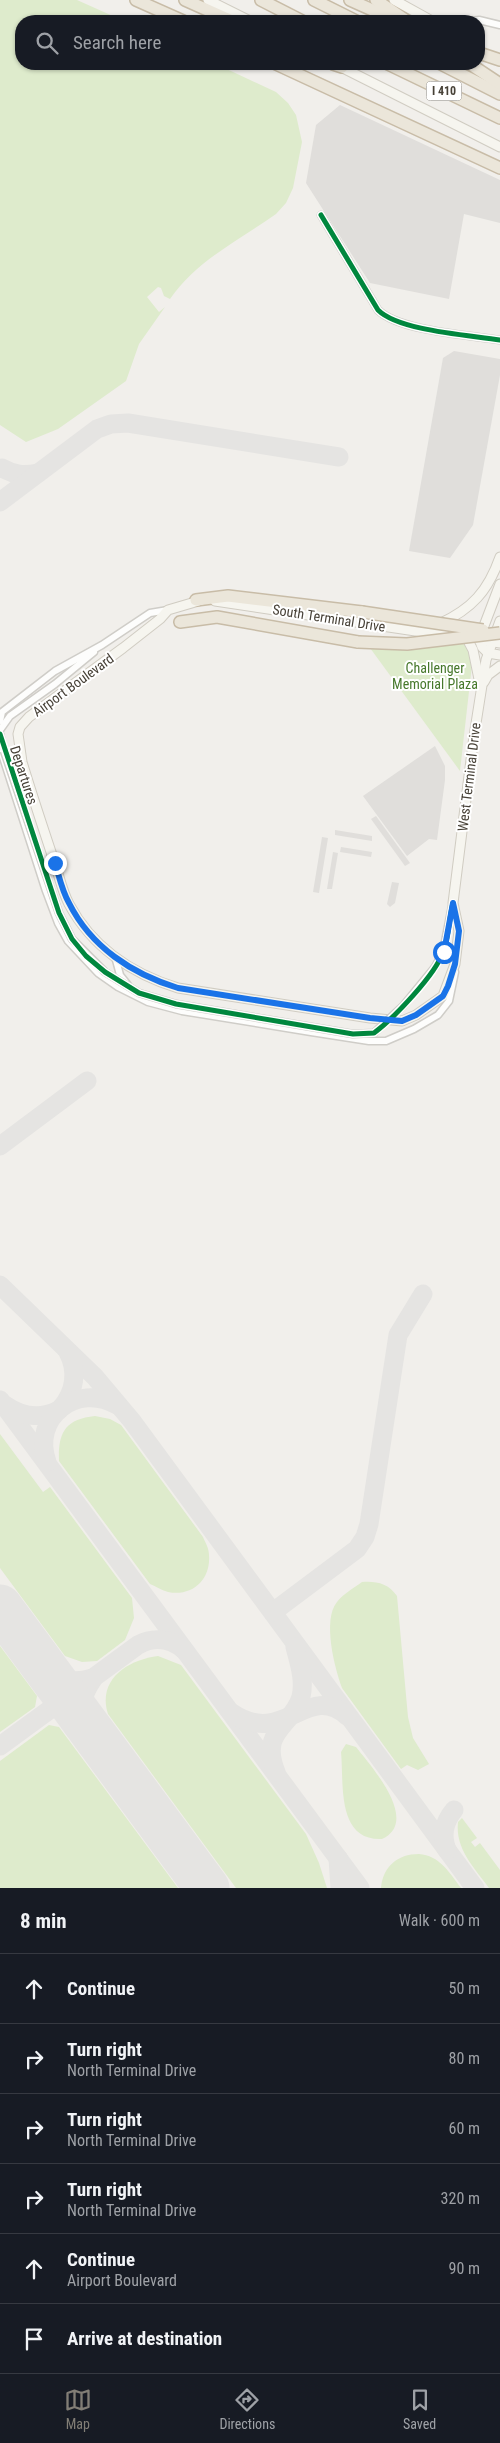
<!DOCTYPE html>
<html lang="en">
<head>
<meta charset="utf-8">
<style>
	body { margin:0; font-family:"Roboto Condensed",sans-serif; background:#242831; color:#f1f3f6 }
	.stop { position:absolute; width:15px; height:15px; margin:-11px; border:4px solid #1a73e8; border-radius:50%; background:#fff }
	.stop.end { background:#1a73e8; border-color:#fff; box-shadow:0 1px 5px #0008 }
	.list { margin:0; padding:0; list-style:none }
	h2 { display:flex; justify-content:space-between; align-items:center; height:65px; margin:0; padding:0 20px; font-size:21px }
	h2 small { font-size:16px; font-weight:400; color:#9ea1a6 }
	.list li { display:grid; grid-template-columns:32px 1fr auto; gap:15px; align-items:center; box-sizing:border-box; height:70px; padding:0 20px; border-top:1px solid #363941 }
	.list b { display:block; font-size:19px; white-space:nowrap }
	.list p { margin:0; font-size:16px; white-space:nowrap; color:#9ea1a6 }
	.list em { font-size:16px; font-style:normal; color:#9ea1a6 }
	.icon { flex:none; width:28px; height:28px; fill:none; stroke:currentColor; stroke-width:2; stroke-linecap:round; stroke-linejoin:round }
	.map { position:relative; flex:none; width:500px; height:1888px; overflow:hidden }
	.search { position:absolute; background:#171b24; box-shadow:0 1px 4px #0004; left:15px; right:15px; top:15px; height:55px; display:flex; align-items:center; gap:12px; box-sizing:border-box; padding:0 18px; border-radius:20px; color:#9ea1a6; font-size:19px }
	.sheet { height:485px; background:#171b24 }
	nav { display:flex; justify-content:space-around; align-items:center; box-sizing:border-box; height:70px; border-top:1px solid #363941; background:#171b24; font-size:14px; color:#9ea1a6 }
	nav a { display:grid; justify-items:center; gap:2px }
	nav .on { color:#827e76 }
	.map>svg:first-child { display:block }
</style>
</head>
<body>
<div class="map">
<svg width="500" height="1888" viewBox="0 0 500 1888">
	<rect width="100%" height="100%" fill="#f1efeb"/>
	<!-- green -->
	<g fill="#deebcc">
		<path d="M0 0H77L124 21H21V64H216L276 92 288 103 296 115 302 142 293 188 286 203 276 214C239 240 196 261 170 299L164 296 161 288 158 287 147 297 159 312 165 307 139 344 126 381 58 429 26 442 0 425Z"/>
		<polygon points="362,637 405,637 462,642 473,656 460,771"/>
		<path d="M95 1416 110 1419 121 1425 203 1537C205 1542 209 1548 209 1555 211 1580 192 1597 168 1592 161 1590 155 1586 150 1584L59 1461C58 1433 65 1419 95 1416Z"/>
		<polygon points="0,1434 43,1492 50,1487 132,1598 134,1618 125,1640 97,1661 82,1662 65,1656 0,1568"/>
		<path d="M362 1582C376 1581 388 1583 397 1596L408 1717 413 1738 429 1764 418 1770 407 1765 401 1769 342 1688C335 1669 322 1620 337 1602 343 1594 354 1588 362 1582Z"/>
		<polygon points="0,1646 37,1696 35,1707 0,1732"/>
		<path d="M158 1656 181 1665 306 1834 319 1863 327 1888H236L108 1714C97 1680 127 1660 158 1656Z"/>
		<polygon points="49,1725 59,1727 178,1888 0,1888 0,1761"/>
		<path d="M346 1744 356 1747C370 1765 421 1821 382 1839 336 1841 344 1783 341 1752Z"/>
		<path d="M462 1818 477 1838 471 1842 475 1847 480 1843 500 1870V1888H489C474 1867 455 1849 458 1822Z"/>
		<path d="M419 1854C439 1855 450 1873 461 1888H381C383 1867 397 1854 419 1854Z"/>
	</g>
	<!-- parking -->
	<g fill="#e0dedb">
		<polygon points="340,105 500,180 500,223 464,214 449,299 370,283 306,183 316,125"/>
		<polygon points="454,351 500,359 500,375 473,525 450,558 409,551 443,358"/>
		<polygon points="435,746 445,766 445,780 437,840 429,839 407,856 363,796"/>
		<polygon points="376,816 410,863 405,866 371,819"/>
		<polygon points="335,830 372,836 372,841 335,835"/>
		<polygon points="322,837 328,838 319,893 313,892"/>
		<polygon points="341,847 372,852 371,857 340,852"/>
		<polygon points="333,852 338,853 332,889 327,889"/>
		<polygon points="392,882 399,883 395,903 390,907 387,904"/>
	</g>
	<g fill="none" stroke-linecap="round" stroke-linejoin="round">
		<!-- taxiway -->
		<g stroke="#e5e4e2" stroke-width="19">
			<path d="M2 468C14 475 24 476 38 473"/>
			<polyline points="0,502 97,429 111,424 128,423 339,457"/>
			<polyline points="0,1146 87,1081"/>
			<polyline points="0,1285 95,1377 132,1421 475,1888"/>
			<polyline points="0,1400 360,1888"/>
			<path d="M5 1405C22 1417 41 1419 59 1410"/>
			<path d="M61 1408C75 1392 78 1371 68 1352"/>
			<path d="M47 1462C31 1417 77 1382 117 1405"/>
			<polyline points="273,1612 357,1549 365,1537 369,1524 398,1335 423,1294"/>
			<path d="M41 1663C58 1678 68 1685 92 1678"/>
			<path d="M232 1713C284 1748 307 1681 347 1716"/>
			<path d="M90 1730C81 1709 79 1699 93 1679"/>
			<path d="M0 1746 138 1645C153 1637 170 1638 184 1650"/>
			<path d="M276 1772C259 1730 292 1727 301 1697 305 1680 299 1663 295 1647"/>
			<path d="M447 1850C441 1835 444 1822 454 1810"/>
			<polyline points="338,1858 340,1888"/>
		</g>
		<!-- runway -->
		<polyline stroke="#e5e4e2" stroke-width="45" points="0,1607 207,1888"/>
		<defs>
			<g id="minor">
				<polyline points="471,21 479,20 500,25"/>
				<path d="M321 215 378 310C399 331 469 335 500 340"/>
				<polyline points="0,721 2,712 55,671 102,645 150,613 168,610"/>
				<polyline points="0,730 10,716 55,684 94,652"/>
				<polyline points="0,734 4,751"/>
				<polyline points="0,748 46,891 58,923 68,941 98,973 118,987 148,1002 182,1011 311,1032 369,1041 386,1041 414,1029 438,1015 449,1001 455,972"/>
				<polyline points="116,960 120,975 128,985"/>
				<polyline points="435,967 443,952 452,906"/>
			</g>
			<g id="secondary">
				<polyline points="208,0 250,21"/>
				<polyline points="394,0 432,21"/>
				<polyline points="337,65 500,147"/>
				<path d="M202 600 168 610 160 619 123 648 29 717 20 727 18 734 22 762C32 795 43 828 54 861 59 875 62 891 69 904 92 947 132 974 178 988L370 1018 402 1021 416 1015 443 996 455 964 459 931 453 903 474 736 486 660 500 621"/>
				<polyline points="215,601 449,636"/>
				<path d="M439 624C472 609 488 591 500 557"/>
				<polyline points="466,637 473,650 480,684"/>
				<polyline points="477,639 500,643"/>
				<polyline points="488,653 482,647 479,639 500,584"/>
				<polyline points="488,653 500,655"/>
				<polyline points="484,682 488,675 500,666"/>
			</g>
			<g id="motorway">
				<polyline points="136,0 183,21"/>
				<polyline points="185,0 232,21"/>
				<polyline points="261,0 302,21"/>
				<polyline points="314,0 356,21"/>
				<polyline points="350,0 397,21"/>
				<polyline points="376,0 407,21"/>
				<polyline points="479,53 500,60"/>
				<polyline points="276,64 500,168"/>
				<polyline points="333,64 342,67"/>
				<polyline points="388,64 500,118"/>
				<polyline points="441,64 500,94"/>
				<polyline points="470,64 500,84"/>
				<polyline points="196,600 228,596 362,612"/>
				<polyline points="180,622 217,617 358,642"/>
			</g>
		</defs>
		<!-- minor casing -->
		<use href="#minor" stroke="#cfcdc8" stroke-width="9"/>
		<!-- secondary casing -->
		<use href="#secondary" stroke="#d0ccc2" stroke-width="11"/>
		<!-- motorway casing -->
		<use href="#motorway" stroke="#c8bca7" stroke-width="14"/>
		<!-- minor -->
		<use href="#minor" stroke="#fdfdfc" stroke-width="6"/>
		<!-- secondary -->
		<use href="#secondary" stroke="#f6f5ef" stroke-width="9"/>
		<!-- motorway -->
		<use href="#motorway" stroke="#ebe6da" stroke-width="11"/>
		<defs>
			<polyline id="minor-bridge" points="4,751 59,913 72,939 105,972 139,993 176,1004 353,1034 374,1033 403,1006 435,967"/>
			<g id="motorway-bridge">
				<polyline points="362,612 483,630"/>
				<polyline points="358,642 407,644 500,633"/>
			</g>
		</defs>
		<!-- minor-bridge casing -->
		<use href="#minor-bridge" stroke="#cfcdc8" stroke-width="9" stroke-linecap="butt"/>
		<!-- motorway-bridge casing -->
		<use href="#motorway-bridge" stroke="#c8bca7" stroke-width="14" stroke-linecap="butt"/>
		<!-- minor-bridge -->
		<use href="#minor-bridge" stroke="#fdfdfc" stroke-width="6"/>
		<!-- motorway-bridge -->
		<use href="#motorway-bridge" stroke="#ebe6da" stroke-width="11"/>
		<defs>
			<g id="cycleway">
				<path d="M321 215 378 310C399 331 469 335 500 340"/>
				<path d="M0 734 59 913 72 939 86 956 105 972 139 993 176 1004 353 1034 374 1033C394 1018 436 974 443 952 449 937 449 918 453 903"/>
			</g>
		</defs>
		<!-- cycleway casing -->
		<use href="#cycleway" stroke="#fff" stroke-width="8"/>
		<!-- cycleway -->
		<use href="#cycleway" stroke="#00873e" stroke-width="5"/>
	</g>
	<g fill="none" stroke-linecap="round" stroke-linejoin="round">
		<!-- route -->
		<path stroke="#1a73e8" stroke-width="6" d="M55 863C59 876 62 891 69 903 91 947 132 974 178 988L370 1018 402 1021 416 1015 443 996 448 986 455 964 459 931 453 903 444 952"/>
	</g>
	<g text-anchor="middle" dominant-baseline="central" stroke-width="4" stroke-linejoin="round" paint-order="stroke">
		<!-- shield labels -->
		<rect fill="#fff" stroke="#7e7a73" stroke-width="1" x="426.5" y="81.5" width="35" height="19" rx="4"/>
		<g font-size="12" font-weight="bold" fill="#474137">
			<text x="444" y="91">I 410</text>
		</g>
		<!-- street labels -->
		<g font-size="14" fill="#474137" stroke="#fff">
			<text transform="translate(329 618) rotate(9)">South Terminal Drive</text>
			<text transform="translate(73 685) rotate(-36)">Airport Boulevard</text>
			<text transform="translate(24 775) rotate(72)">Departures</text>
			<text transform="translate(469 777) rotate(-83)">West Terminal Drive</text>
		</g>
		<!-- park labels -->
		<g font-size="14" fill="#46782b" stroke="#fff">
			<text x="435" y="668">Challenger<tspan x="435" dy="16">Memorial Plaza</tspan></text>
		</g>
	</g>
</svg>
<div class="stop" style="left:444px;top:952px"></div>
<div class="stop end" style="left:55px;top:863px"></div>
<div class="search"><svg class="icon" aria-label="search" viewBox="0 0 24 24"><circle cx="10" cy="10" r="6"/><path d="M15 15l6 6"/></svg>Search here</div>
</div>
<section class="sheet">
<h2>8 min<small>Walk · 600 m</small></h2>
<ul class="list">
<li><svg class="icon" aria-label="ahead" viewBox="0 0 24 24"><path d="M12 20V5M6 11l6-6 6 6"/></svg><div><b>Continue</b></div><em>50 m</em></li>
<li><svg class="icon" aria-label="right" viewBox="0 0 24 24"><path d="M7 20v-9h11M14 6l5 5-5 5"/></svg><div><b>Turn right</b><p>North Terminal Drive</p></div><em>80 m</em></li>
<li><svg class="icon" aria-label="right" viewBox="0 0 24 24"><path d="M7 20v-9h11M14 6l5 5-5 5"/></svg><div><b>Turn right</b><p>North Terminal Drive</p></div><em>60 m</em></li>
<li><svg class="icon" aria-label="right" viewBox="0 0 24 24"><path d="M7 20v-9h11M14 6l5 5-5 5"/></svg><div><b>Turn right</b><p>North Terminal Drive</p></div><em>320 m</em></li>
<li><svg class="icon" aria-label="ahead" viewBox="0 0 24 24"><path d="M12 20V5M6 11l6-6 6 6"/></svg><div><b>Continue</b><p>Airport Boulevard</p></div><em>90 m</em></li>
<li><svg class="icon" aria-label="arrive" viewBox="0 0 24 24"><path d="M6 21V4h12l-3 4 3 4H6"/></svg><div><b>Arrive at destination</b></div></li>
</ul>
</section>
<nav>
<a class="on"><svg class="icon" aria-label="map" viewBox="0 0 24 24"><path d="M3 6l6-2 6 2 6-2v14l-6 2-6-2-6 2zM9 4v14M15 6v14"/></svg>Map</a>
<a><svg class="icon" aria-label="directions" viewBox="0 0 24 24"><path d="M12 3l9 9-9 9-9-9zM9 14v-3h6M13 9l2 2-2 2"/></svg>Directions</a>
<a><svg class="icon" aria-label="saved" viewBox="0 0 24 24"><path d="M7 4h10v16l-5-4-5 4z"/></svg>Saved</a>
</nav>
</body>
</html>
